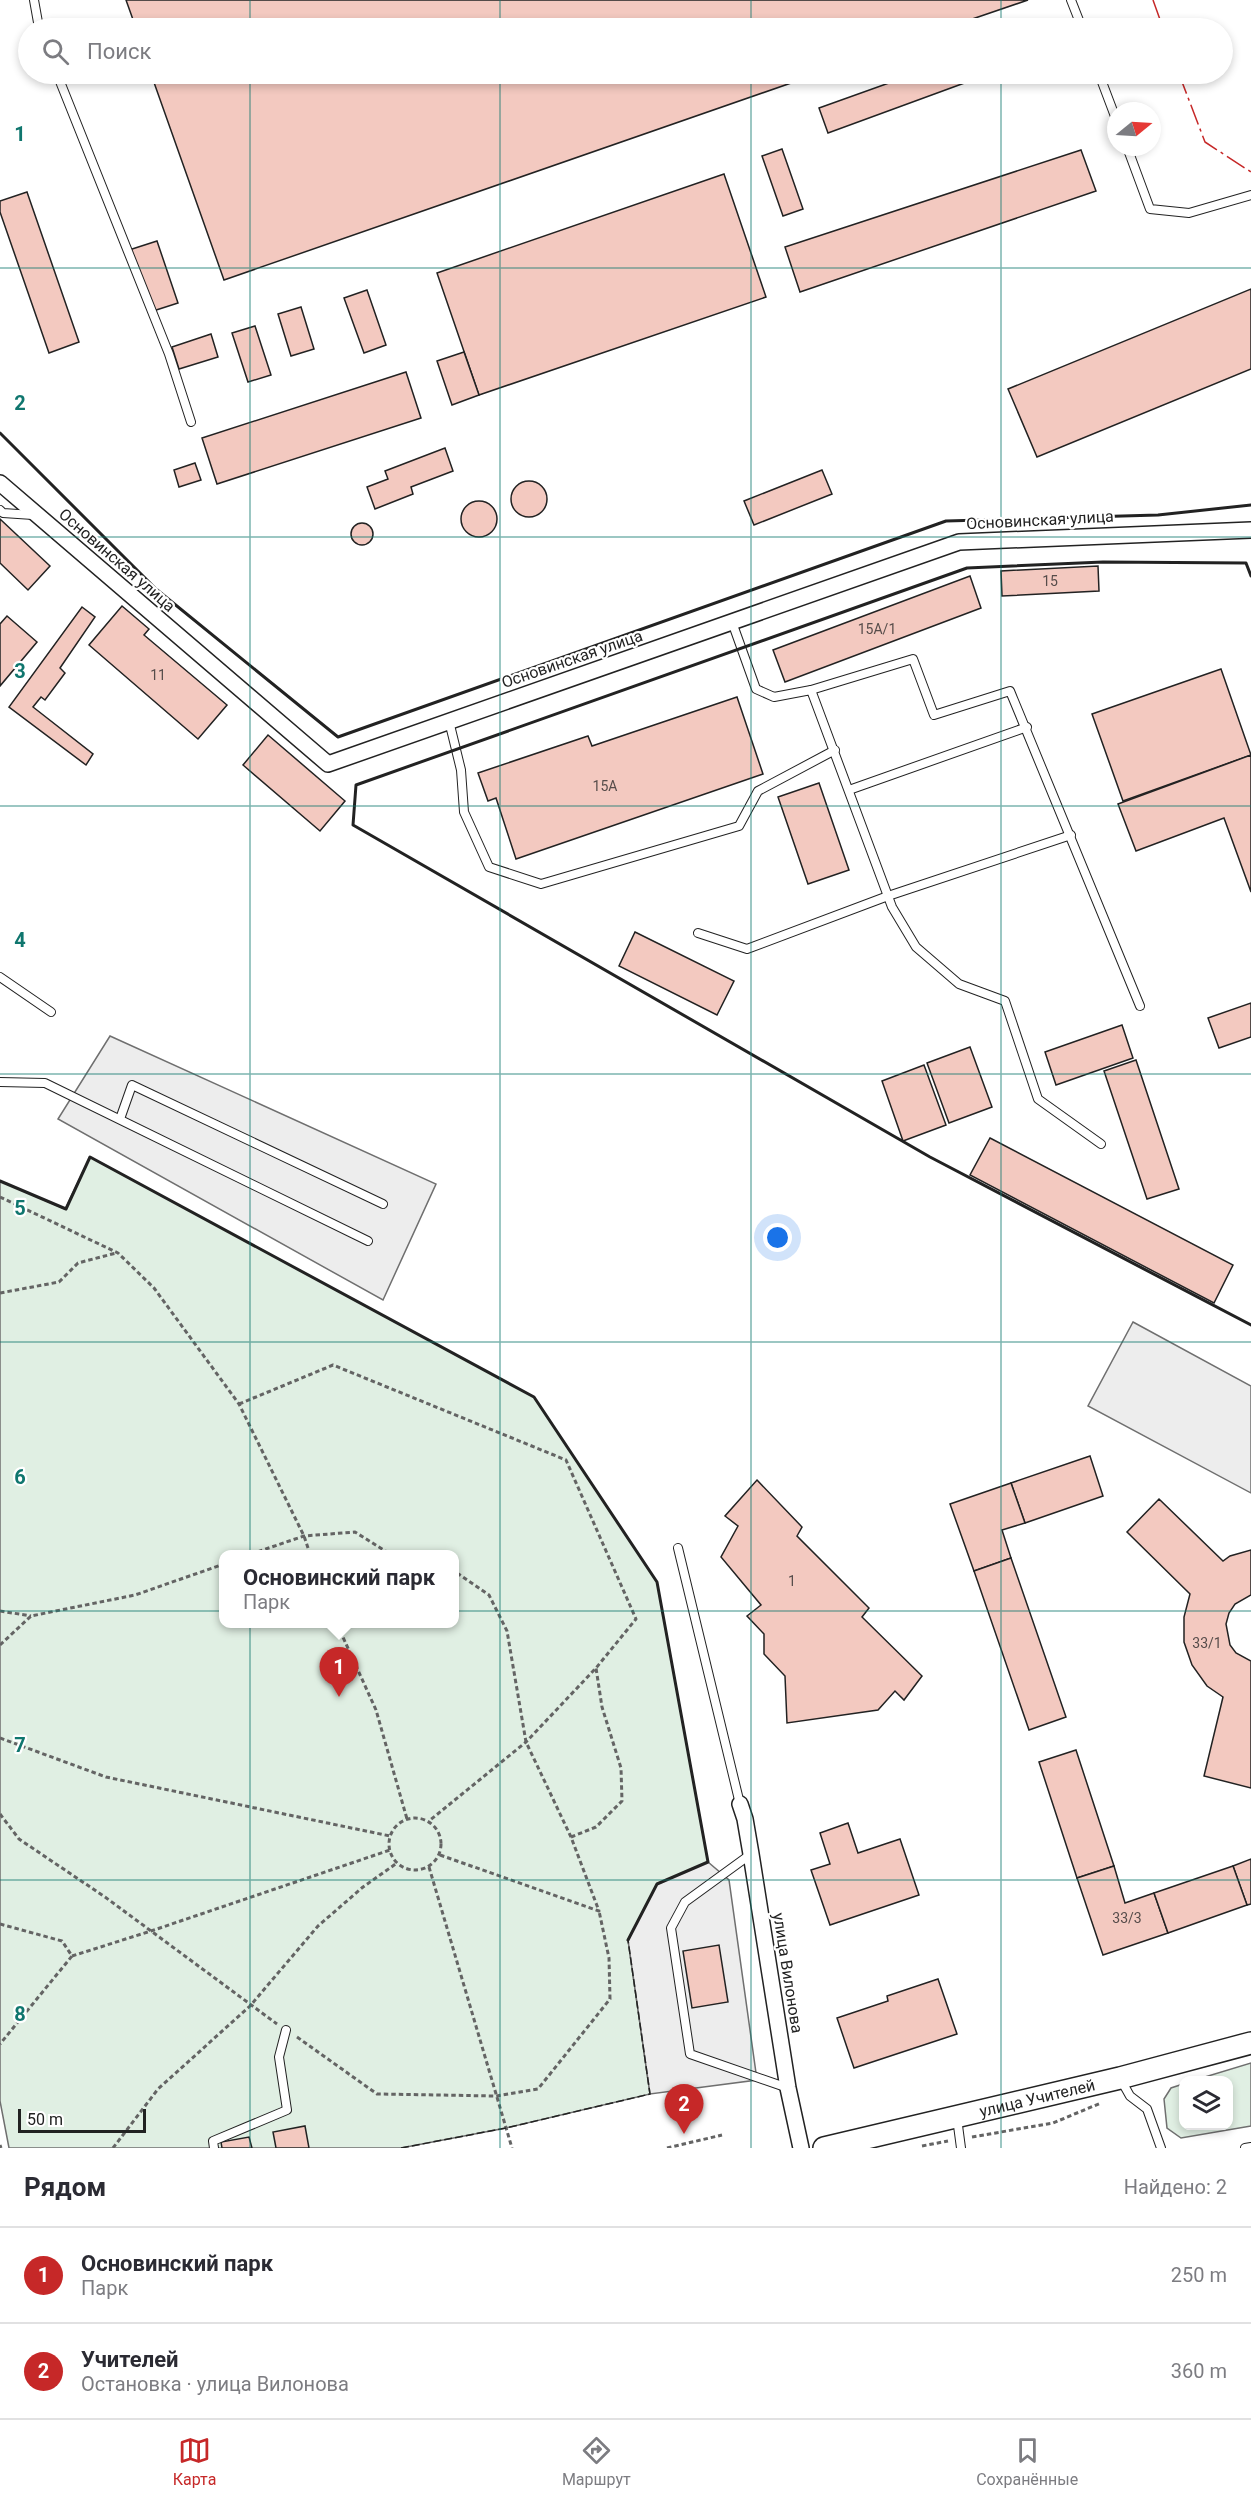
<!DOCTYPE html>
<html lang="ru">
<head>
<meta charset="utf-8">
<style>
	body { margin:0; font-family:Roboto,sans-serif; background:#f7f7f7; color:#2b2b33 }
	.controls { position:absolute; right:18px; bottom:18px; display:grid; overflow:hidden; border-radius:12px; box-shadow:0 3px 9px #0003 }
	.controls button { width:54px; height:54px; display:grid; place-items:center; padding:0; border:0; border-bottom:2px solid #e1e1e2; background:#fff; color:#2b2b33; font:30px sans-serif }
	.compass { position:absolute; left:1107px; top:102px; width:54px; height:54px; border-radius:50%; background:#fff; box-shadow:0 3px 9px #0003; rotate:72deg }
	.scale { position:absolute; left:18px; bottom:15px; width:128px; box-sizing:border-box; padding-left:6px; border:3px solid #222; border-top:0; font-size:16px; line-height:21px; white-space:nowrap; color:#222; -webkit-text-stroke:4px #fff; paint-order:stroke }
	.you { position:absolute; left:778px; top:1238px; width:21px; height:21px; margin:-15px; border:4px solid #fff; border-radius:50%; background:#1a73e8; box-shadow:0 0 0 9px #1a73e833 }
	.badge { display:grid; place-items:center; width:39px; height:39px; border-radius:50%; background:#c62828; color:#fff; font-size:20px; font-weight:700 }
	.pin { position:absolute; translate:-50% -50px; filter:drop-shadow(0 2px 3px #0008) }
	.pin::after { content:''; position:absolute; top:32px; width:21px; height:18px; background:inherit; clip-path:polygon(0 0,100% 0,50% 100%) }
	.popup { position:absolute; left:219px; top:1550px; width:240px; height:78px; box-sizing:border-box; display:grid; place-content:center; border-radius:12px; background:#fff; filter:drop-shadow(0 2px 4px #0005); font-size:20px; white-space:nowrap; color:#7c7c81 }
	.popup b { font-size:22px; color:#2b2b33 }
	.popup::after { content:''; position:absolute; left:50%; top:100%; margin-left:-12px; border:12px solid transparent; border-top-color:#fff }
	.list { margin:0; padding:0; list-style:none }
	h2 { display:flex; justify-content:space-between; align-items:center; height:78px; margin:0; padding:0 24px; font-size:26px }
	h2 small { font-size:20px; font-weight:400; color:#7c7c81 }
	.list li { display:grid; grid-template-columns:39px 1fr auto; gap:18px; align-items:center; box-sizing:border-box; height:96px; padding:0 24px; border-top:2px solid #e1e1e2 }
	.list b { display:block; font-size:22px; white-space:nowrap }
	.list p { margin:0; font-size:20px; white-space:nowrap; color:#7c7c81 }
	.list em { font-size:20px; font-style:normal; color:#7c7c81 }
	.icon { flex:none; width:33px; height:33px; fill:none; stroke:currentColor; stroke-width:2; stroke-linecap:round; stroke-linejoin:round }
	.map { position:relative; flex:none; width:1251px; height:2148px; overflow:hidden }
	.search { position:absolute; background:#fff; box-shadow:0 3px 9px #0003; left:18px; right:18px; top:18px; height:66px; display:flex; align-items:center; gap:15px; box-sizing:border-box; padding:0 21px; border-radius:33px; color:#7c7c81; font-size:22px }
	.sheet { height:270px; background:#fff }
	nav { display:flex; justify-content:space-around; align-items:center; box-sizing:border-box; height:84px; border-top:2px solid #e1e1e2; background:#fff; font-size:16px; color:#7c7c81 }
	nav a { display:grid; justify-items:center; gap:3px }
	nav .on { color:#c62828 }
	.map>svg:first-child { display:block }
</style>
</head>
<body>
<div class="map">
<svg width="1251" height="2148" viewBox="0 0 1251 2148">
	<rect width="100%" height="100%" fill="#fff"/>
	<!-- green -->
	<g fill="#e0efe3" stroke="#6f6f6f" stroke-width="1.5" fill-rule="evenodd">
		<path d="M90 1157 534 1397 657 1582 708 1862 657 1884 628 1940 650 2094 506 2128 401 2148H9L0 2101V1181L65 1209ZM224 1554H454V1624H224Z"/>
		<polygon points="1251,2063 1251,2126 1181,2138 1167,2128 1164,2099 1171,2088 1183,2084 1184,2126 1228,2126 1228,2080 1195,2080"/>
	</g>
	<!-- parking -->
	<g fill="#ededed" stroke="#6f6f6f" stroke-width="1.5">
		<polygon points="110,1036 436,1184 383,1300 58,1119"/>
		<polygon points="1133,1322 1251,1386 1251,1493 1088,1406"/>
		<polygon points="708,1862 729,1880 757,2080 650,2094 628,1940 657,1884"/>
	</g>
	<!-- building -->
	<g fill="#f3c9c0" stroke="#222" stroke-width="1.5">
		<polygon points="126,0 1028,0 946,28 136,28"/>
		<polygon points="151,74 817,74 224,280"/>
		<polygon points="914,74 989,74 828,133 819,108"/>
		<polygon points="782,149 803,209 783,216 762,156"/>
		<polygon points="1081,150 1096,191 800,292 785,247"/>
		<polygon points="724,174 766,297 479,395 437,273"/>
		<polygon points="27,192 79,342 49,353 0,212 0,201"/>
		<polygon points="157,241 178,303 150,312 129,250"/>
		<polygon points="1251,289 1251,369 1037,457 1008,389"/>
		<polygon points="367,290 386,345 364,353 344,298"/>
		<polygon points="301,307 314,349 291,356 278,314"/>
		<polygon points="255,326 271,375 248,382 232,333"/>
		<polygon points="211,334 218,357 179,369 172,347"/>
		<polygon points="464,352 479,395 452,405 437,361"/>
		<polygon points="406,372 421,418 217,484 202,438"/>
		<polygon points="445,448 453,471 411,487 413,494 375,509 367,487 388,479 385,471"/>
		<polygon points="195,463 201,480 179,487 174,470"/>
		<polygon points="822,470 832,494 754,525 744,501"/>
		<circle cx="529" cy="499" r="18"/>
		<circle cx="479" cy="519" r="18"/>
		<polygon points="0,519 50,566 28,590 0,563"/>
		<circle cx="362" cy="534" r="11"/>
		<polygon points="1098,566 1099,591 1002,596 1001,571"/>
		<polygon points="970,576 981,608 785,682 773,650"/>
		<polygon points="122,606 149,629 144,635 227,705 198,739 89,645"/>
		<polygon points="82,607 95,617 60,668 65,673 45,700 41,697 33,707 93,754 86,765 9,707"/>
		<polygon points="7,616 37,642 0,686 0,624"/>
		<polygon points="1221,669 1251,755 1123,801 1092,714"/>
		<polygon points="737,697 763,774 516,859 496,798 488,801 478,773 588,736 592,746"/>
		<polygon points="268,735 345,801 320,831 243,765"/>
		<polygon points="1251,755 1251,892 1224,818 1136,851 1118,804"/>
		<polygon points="819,783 849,870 808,884 778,797"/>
		<polygon points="635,932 734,981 717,1015 619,966"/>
		<polygon points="1251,1003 1251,1037 1219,1048 1208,1018"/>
		<polygon points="1122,1025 1133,1058 1056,1085 1045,1052"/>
		<polygon points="970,1047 992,1107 949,1123 927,1063"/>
		<polygon points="1136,1060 1179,1189 1147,1199 1104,1071"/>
		<polygon points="924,1065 946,1125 903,1141 882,1081"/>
		<polygon points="990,1138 1233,1265 1214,1303 970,1175"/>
		<polygon points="1090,1456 1103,1496 1025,1523 1011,1483"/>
		<polygon points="757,1480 802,1527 797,1536 869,1608 862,1617 922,1676 904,1700 895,1691 878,1710 787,1723 785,1676 764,1654 764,1634 747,1616 761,1605 721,1557 738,1526 725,1516"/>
		<polygon points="1011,1483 1025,1523 1002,1530 1011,1558 974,1571 950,1504"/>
		<polygon points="1159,1499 1223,1561 1230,1556 1251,1550 1251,1595 1235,1604 1229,1613 1226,1624 1230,1645 1236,1653 1251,1661 1251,1788 1204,1776 1223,1697 1207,1686 1192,1665 1184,1642 1184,1617 1190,1594 1127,1532"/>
		<polygon points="1011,1558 1066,1717 1029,1730 974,1571"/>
		<polygon points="1076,1750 1114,1866 1077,1878 1039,1762"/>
		<polygon points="848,1823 858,1853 900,1839 919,1895 830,1925 811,1870 830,1864 820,1833"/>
		<polygon points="1251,1859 1251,1904 1247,1905 1233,1866"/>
		<polygon points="1114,1866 1125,1903 1154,1893 1168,1933 1103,1955 1077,1878"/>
		<polygon points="1233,1866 1247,1905 1168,1933 1154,1893"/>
		<polygon points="719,1945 728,2002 692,2008 683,1951"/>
		<polygon points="938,1979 957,2034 854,2068 837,2018 888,2001 887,1996"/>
		<polygon points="305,2126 309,2148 276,2148 273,2132"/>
		<polygon points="249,2137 252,2148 222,2148 221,2142"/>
	</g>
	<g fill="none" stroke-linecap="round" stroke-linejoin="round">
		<defs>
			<g id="lane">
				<polyline points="34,0 39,28"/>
				<polyline points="1071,0 1082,28"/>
				<polyline points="57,74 169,354 191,422"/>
				<polyline points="1099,74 1116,119"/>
				<polyline points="1127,147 1150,209 1189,213 1251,195"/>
				<polyline points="0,510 3,513 33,515"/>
				<polyline points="732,622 756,689 774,697 811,690 892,907 916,947 959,984 1005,1001 1038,1099 1101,1144"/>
				<polyline points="811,690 913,659 934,715 1010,691 1140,1006"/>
				<polyline points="449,721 461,770 464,812 489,867 541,884 739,826 758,791 835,750"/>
				<polyline points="849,790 1027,727"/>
				<polyline points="698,933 747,949 888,896 1071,835"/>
				<polyline points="0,977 51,1012"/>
				<polyline points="0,1082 45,1083 368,1241"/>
				<polyline points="120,1119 132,1085 383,1204"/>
				<polyline points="678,1548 740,1804"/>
				<polyline points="751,1854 685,1902 671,1928 690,2054 788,2088"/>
				<polyline points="1121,2080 1130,2096 1147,2109 1161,2148"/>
				<polyline points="957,2118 961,2148"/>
				<polyline points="214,2148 213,2141 287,2110 279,2057 286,2030"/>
				<polyline points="1245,2148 1251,2147"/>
			</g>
			<g id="street">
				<polyline points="0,483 328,764 959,542 1251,530"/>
				<polyline points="740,1804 745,1819 751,1854 788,2088 801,2148"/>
			</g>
			<g id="secondary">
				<path id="s1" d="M824 2148 1120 2078 1251 2043"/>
			</g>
		</defs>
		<!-- lane casing -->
		<use href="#lane" stroke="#222" stroke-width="10"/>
		<!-- street casing -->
		<use href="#street" stroke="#222" stroke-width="18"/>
		<!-- secondary casing -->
		<use href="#secondary" stroke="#222" stroke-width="24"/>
		<!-- path -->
		<g stroke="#646464" stroke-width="3" stroke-dasharray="4.5 3" stroke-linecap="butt">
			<polyline points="0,1197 118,1253 154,1288 239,1404 304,1536 310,1554"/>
			<polyline points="0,1293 59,1282 78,1263 116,1253"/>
			<polyline points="239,1404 333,1365 566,1460 636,1619 596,1668 526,1742 429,1821"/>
			<polyline points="251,1554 304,1536 355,1532 390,1554"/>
			<polyline points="0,1611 31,1616"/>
			<polyline points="337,1624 376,1710 407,1819"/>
			<polyline points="0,1645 31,1616 135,1595 224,1564"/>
			<polyline points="0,1738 106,1777 390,1836"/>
			<polyline points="0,1814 19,1839 105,1897 277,2024"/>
			<circle cx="415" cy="1844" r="26"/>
			<polyline points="571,1837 596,1827 622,1801 621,1768 602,1707 596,1668"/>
			<polyline points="440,1855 599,1911 571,1837 526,1742 507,1631 489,1595 454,1571"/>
			<polyline points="429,1867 512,2148"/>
			<polyline points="0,1924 62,1941 72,1956 0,2044"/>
			<polyline points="72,1956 151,1931 390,1850"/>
			<polyline points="297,2037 377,2094 496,2096 538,2089 610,1999 609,1958 599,1911"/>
			<polyline points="972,2137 1053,2123 1101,2103"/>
			<polyline points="0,2145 1,2148"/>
			<polyline points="922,2146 948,2141"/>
			<polyline points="113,2148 158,2089 250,2006 318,1926 363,1887 397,1863"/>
			<polyline points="667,2148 722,2135"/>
		</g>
		<!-- lane -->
		<use href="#lane" stroke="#fff" stroke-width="8"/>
		<!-- street -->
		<use href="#street" stroke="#fff" stroke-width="15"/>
		<!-- secondary -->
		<use href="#secondary" stroke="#fff" stroke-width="21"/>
		<!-- fence -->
		<polyline stroke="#222" stroke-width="1.5" stroke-dasharray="8 3" stroke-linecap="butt" points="401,2148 506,2128 650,2094 628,1940"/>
		<!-- wall -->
		<g stroke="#222" stroke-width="3">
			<polyline points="0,433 156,589 338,737 946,521 1158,515 1251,505"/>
			<polyline points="1251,576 1246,563 1103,562 967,568 356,785 353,825 930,1157 1251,1325"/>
			<polyline points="0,1181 66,1209 90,1157 534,1397 657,1582 708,1862 657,1884 628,1940"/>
		</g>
		<!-- power -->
		<g stroke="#c62828" stroke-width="1.5" stroke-dasharray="21 4.5 3 4.5" stroke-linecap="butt">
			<polyline points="1153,0 1163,28"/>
			<polyline points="1179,74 1205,142 1251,172"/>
		</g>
	</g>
	<!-- grid -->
	<path fill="none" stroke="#0f766e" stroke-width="1.5" stroke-opacity="0.55" d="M250 0V28M500 0V28M751 0V28M1001 0V28M250 74V2148M500 74V2148M751 74V2148M1001 74V2148M0 268H1251M0 537H1251M0 806H1251M0 1074H1251M0 1342H1251M0 1611H1251M0 1880H1251"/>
	<g text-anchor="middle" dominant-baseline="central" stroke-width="4.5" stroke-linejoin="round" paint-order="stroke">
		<!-- number labels -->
		<g font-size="14" fill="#564c4a">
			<text x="1050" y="581">15</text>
			<text x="877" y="629">15А/1</text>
			<text x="158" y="675">11</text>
			<text x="605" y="786">15А</text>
			<text x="792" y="1581">1</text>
			<text x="1207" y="1643">33/1</text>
			<text x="1127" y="1918">33/3</text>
		</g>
		<!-- street labels -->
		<g font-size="16" fill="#222" stroke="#fff">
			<text transform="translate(1040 520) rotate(-3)">Основинская улица</text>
			<text transform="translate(117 560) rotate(41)">Основинская улица</text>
			<text transform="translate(572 659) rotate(-19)">Основинская улица</text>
			<text transform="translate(788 1973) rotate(81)">улица Вилонова</text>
			<text stroke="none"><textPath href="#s1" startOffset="219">улица Учителей</textPath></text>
		</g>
	</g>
	<g font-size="20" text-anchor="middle" font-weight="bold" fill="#0f766e" stroke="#fff" stroke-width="4.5" stroke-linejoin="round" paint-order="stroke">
		<text x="20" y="141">1</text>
		<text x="20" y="410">2</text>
		<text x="20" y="678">3</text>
		<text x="20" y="947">4</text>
		<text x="20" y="1215">5</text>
		<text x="20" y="1484">6</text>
		<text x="20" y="1752">7</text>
		<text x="20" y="2021">8</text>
	</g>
</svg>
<div class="controls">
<button><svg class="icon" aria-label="layers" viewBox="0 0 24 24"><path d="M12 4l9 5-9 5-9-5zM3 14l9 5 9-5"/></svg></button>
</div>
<svg class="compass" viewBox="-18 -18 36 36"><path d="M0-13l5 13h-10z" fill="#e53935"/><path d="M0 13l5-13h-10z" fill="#7c7c81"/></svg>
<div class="scale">50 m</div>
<div class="you"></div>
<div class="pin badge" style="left:339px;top:1697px">1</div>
<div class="popup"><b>Основинский парк</b>Парк</div>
<div class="pin badge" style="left:684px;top:2134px">2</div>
<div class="search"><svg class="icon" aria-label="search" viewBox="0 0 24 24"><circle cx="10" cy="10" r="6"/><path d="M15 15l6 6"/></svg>Поиск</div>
</div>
<section class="sheet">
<h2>Рядом<small>Найдено: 2</small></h2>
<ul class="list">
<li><span class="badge">1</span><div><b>Основинский парк</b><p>Парк</p></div><em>250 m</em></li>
<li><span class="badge">2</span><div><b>Учителей</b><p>Остановка · улица Вилонова</p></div><em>360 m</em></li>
</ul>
</section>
<nav>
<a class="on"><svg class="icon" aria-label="map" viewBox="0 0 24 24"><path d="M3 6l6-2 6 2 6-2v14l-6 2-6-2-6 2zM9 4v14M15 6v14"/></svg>Карта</a>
<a><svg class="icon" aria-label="directions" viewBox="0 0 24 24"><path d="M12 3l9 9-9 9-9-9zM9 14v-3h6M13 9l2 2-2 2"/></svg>Маршрут</a>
<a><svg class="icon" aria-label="saved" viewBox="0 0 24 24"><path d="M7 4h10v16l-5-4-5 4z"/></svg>Сохранённые</a>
</nav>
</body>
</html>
